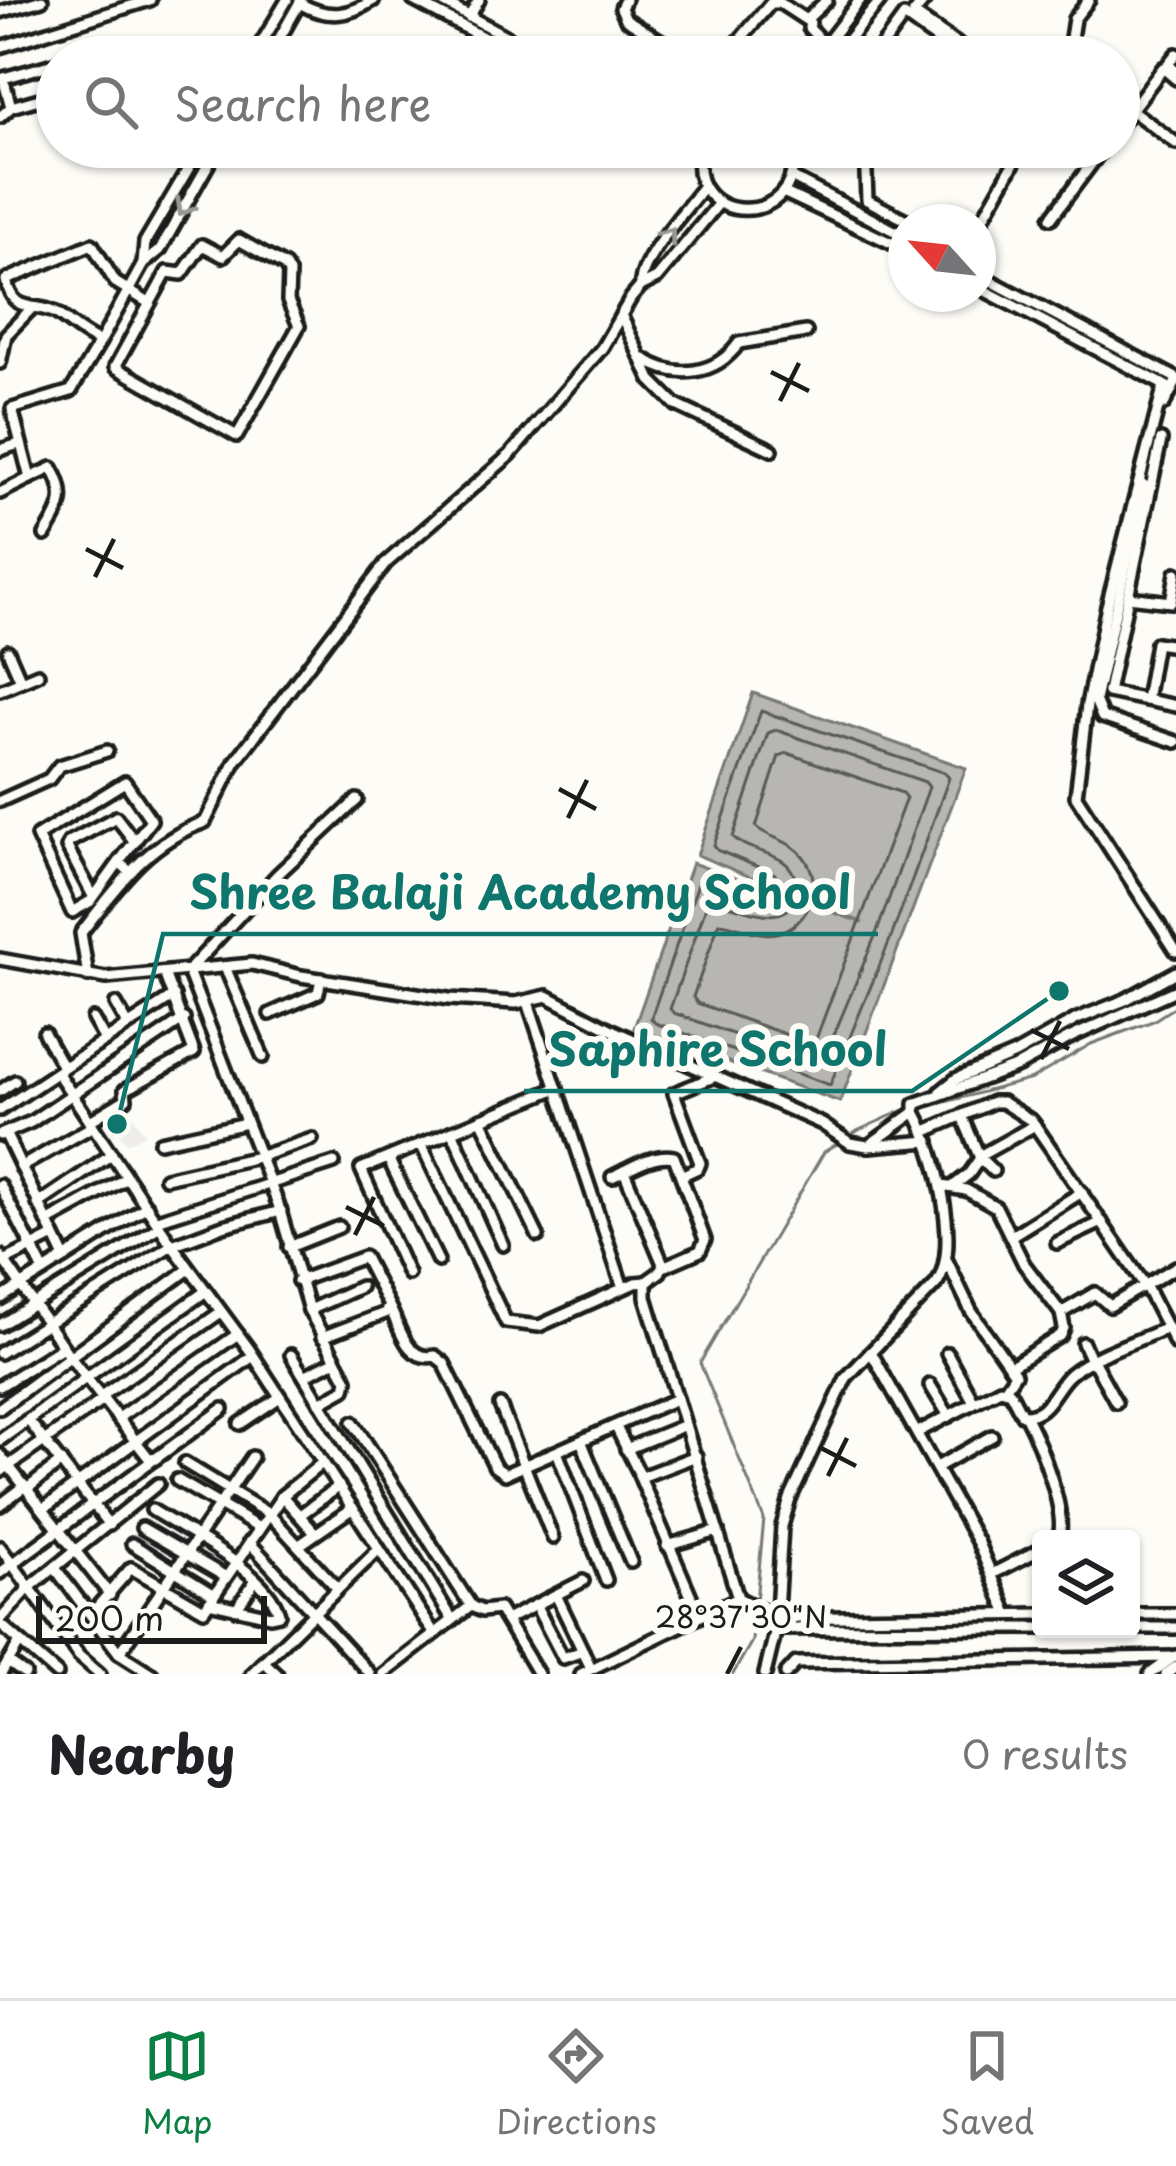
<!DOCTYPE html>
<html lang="en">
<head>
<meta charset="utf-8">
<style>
	body { margin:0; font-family:"Playpen Sans",sans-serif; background:#f2f2f2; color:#202124 }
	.controls { position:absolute; right:36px; bottom:36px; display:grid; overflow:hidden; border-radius:12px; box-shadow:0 3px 9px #0004 }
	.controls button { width:108px; height:108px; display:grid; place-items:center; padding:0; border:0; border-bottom:3px solid #e0e0e0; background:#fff; color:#202124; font:60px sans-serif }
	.compass { position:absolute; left:888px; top:204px; width:108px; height:108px; border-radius:50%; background:#fff; box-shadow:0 3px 9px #0004; rotate:297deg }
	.scale { position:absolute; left:36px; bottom:30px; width:231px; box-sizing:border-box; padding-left:12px; border:6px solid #1c1c1c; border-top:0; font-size:33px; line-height:42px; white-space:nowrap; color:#1c1c1c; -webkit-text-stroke:9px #fdfcf7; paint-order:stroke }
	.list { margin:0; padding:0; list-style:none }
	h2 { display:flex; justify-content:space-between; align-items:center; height:156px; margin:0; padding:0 48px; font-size:51px }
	h2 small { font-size:39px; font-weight:400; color:#757577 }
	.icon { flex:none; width:66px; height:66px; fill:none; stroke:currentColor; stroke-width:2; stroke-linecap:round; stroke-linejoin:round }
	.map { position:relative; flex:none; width:1176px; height:1674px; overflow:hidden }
	.search { position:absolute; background:#fff; box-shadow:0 3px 9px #0004; left:36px; right:36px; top:36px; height:132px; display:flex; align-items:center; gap:30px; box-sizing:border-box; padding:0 42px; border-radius:66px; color:#757577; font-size:45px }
	.sheet { height:324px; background:#fff }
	nav { display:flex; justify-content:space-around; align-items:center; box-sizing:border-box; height:168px; border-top:3px solid #e0e0e0; background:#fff; font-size:33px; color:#757577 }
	nav a { display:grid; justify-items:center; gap:6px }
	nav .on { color:#0b8043 }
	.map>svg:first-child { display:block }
</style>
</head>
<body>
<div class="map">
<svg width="1176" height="1674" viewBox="0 0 1176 1674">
	<rect width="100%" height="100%" fill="#fdfcf7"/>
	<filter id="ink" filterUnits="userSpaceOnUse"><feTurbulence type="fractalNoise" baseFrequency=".00833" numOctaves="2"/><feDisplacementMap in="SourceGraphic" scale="24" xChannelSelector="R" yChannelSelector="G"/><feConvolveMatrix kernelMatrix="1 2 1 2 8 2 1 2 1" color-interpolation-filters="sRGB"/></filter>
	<g filter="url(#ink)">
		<!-- built -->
		<polygon fill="#eeede9" points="124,1102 145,1134 127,1144 118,1132 106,1139 95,1120"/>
		<!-- water -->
		<polygon fill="#b7b6b2" stroke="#797876" stroke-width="3" points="753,693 966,768 840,1102 634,1028 692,863 863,923 697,855"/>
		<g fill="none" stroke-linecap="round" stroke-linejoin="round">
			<!-- shore -->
			<g stroke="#5a5a58" stroke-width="3">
				<polygon points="761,711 945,773 949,778 892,935 830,1085 655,1023 651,1018 699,881 765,901 774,899 780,891 775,874 717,850 714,845"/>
				<path d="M776 730 925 782 929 787 878 929 821 1066 674 1013 670 1009 708 901C732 900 794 940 796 888 797 878 792 868 784 862 769 851 746 850 733 837L768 733Z"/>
				<path d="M787 753 902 793 906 798 816 1039 810 1043 697 1003 693 997 719 923C738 924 756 937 776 933 814 925 827 875 797 850 785 839 767 837 756 827L779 756Z"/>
			</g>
			<!-- stream -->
			<g stroke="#797876" stroke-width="3">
				<polyline points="756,1601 764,1519 700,1363 824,1152 859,1130 906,1109 934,1105 1032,1079 1091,1044 1153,1021 1176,1006"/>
				<polyline points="733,1674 752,1641 755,1610"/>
			</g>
			<defs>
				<g id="minor">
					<polyline points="413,0 520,57"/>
					<polyline points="439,0 544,57"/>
					<polyline points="625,0 621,8 626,19 687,57"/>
					<polyline points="925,0 914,13 918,17 976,57"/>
					<path d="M301 4C329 19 348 16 374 0"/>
					<polyline points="0,12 42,0"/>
					<polyline points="469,17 479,0"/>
					<polyline points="810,23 809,28 824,44"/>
					<polyline points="847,42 864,57"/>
					<polyline points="883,44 898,57"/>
					<polyline points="0,47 150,0"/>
					<polyline points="1176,54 1168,64 1176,72"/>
					<polyline points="79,57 107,49"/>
					<polyline points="253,57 287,0"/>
					<polyline points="269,57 301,0"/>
					<polyline points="725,57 771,3 780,3 806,20 827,0"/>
					<polyline points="816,57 860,0"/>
					<polyline points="834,57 881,0"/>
					<polyline points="874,57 904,16 962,57"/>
					<polyline points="1068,57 1074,19 1089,0"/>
					<polyline points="0,79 57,63"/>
					<polyline points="11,107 57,94"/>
					<polyline points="1131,110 1176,143"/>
					<polyline points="0,117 11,107 5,85"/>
					<polyline points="1119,126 1163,68 1176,79"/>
					<polyline points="680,147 698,158"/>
					<path d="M701 147C680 230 809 230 791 147"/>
					<polyline points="865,147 867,200 910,222"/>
					<polyline points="791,177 906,237"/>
					<polyline points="783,192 906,250"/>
					<polyline points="1051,218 1104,147"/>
					<polyline points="978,227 1023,147"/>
					<polygon points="239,240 285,266 289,273 288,301 299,326 237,436 115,367 167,272 182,274 202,245 223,256"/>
					<polyline points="143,264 145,242 201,147"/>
					<polyline points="978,274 1176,378"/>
					<path d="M641 286C638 261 687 209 703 187"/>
					<polyline points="978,287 1166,386"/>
					<path d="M149 303 115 282 92 244 6 280C14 318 37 300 59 315 73 325 83 335 100 342L143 264 160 250 218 147"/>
					<polyline points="621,315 651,380 676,405 772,450"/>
					<path d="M644 359C677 380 716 375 739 343L806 332"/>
					<polyline points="0,363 6,335 30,310"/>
					<polyline points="1164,385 1107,606 1087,705 1076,796 1176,951"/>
					<polyline points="1164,404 1176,382"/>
					<polyline points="1161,440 1108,692 1176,706"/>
					<polyline points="0,450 19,444"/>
					<path d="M30 478 52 468C69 496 61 509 45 535"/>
					<polyline points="1144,485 1095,700 1102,717 1176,742"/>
					<polyline points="0,493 30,478 12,409 71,391 100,342"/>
					<polyline points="1128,597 1171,602 1176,573"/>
					<polyline points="8,651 21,681"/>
					<polyline points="0,690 38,674"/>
					<polyline points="1146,700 1156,643 1176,646"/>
					<polyline points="0,801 49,779 59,766 107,751"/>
					<polyline points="119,862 151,820 125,782 37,836 72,912 91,901 119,862 129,871"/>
					<polyline points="93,896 67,847 69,842 116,817 135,842"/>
					<polyline points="0,959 106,978 252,964 301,976 449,999 516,1003 547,996 614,1031 822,1124 850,1143 868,1146 915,1112"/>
					<polyline points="225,967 263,1057"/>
					<path d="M88 976 81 933C118 886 147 842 205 822L235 762 386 563 510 455 602 348 631 298 641 286 657 278 719 203"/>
					<polyline points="174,996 61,1069 59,1075 172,1245 249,1349 434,1633"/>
					<polyline points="528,1002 623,1288"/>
					<polyline points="116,1004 128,1025"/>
					<polyline points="270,1014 318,993 321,979"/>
					<polyline points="93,1019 105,1040"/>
					<polyline points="44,1033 63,1067"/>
					<polyline points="0,1091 15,1081"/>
					<polyline points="941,1091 956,1079 1015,1054 1077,1019 1125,1000 1176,972"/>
					<polyline points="0,1110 59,1071"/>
					<polyline points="962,1116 980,1158"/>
					<polyline points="481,1119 538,1236"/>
					<polyline points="90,1121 126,1099 125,1090 194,1052 164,973"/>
					<polyline points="452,1131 503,1245"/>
					<polyline points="926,1131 993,1102 1002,1102 1032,1121 1146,1287 1176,1345"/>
					<polyline points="5,1133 65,1258"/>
					<polyline points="0,1135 31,1122 184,1019"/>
					<polyline points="160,1142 246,1123"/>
					<polyline points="421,1144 506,1322 539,1326 635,1283 646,1282"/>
					<polyline points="869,1146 929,1141"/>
					<polyline points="983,1154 1035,1125"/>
					<polyline points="388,1158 438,1261"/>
					<polyline points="21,1167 93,1126"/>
					<polyline points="624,1171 663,1264 660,1272 646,1282 646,1297 738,1598 778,1618 1041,1614"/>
					<polyline points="683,1175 698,1168 700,1163 674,1093 716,1076"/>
					<path d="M612 1177C631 1168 653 1153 674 1157L705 1240 700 1251 663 1267"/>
					<polyline points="165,1178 258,1157 312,1139"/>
					<polyline points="0,1185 44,1271"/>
					<polyline points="942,1186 966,1190 996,1207 1024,1264 1061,1313 1064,1328 1061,1335 1011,1366"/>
					<polyline points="952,1187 969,1174 980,1158 993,1171"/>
					<polyline points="38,1204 112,1154"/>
					<polyline points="157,1220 334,1163"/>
					<polyline points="47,1222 127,1178"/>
					<polyline points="1011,1236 1082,1192"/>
					<polyline points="1057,1243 1102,1222"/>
					<polyline points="289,1247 339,1227"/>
					<polyline points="0,1255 70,1357 148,1457 155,1459 223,1409"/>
					<polyline points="4,1261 54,1236"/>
					<polyline points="947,1261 971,1311 1015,1374 1005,1389"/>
					<polyline points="408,1274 361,1169 557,1088"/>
					<polyline points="298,1281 364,1257 389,1306 385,1313 322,1337"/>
					<polyline points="0,1299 147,1206"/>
					<path d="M390 1308C401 1330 407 1362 435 1356L444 1363 495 1467 505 1474 676 1399"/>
					<polyline points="309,1310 360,1287"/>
					<polyline points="1061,1313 1095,1293 1110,1306 1176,1267"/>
					<polyline points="0,1325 160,1226"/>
					<polyline points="1083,1343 1092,1363"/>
					<polyline points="871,1352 978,1543 1008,1614"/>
					<polyline points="0,1353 172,1245 223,1226 281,1211"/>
					<polyline points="947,1353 974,1402"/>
					<polyline points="291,1355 452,1619"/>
					<polyline points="1094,1362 1116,1402"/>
					<polyline points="304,1376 336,1360"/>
					<polyline points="930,1385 949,1416"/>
					<polyline points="0,1386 63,1347"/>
					<polyline points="101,1396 221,1312"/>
					<polyline points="320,1403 345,1389 347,1380 309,1310 278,1204 188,971 277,875 357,800"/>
					<polyline points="500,1405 553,1538"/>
					<polyline points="0,1408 189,1269"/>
					<path d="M1026 1417C1039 1442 1069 1515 1058 1539"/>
					<polyline points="118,1418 238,1334"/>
					<polyline points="28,1420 109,1525"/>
					<polyline points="353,1422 471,1606"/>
					<polyline points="240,1424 280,1397"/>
					<polyline points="616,1427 641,1477 696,1456"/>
					<path d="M918 1432 1000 1389 1010 1392 1022 1415C1048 1417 1053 1389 1070 1374 1096 1353 1137 1342 1166 1328"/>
					<polyline points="0,1440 206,1291"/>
					<polyline points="582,1443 631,1562"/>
					<polyline points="626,1449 685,1425"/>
					<polyline points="558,1454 606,1580"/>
					<polyline points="0,1455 110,1595"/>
					<polyline points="185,1463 269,1514 337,1588"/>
					<polyline points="937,1467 992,1436"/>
					<polyline points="0,1472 104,1399"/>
					<polyline points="639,1475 699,1615"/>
					<polyline points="177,1480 259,1528"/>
					<polyline points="27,1489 61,1462"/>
					<polyline points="282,1496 315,1533"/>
					<polyline points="0,1505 25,1486"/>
					<polyline points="43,1509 253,1356"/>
					<path d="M152 1510C188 1533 268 1572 279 1614L270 1616 209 1602"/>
					<polyline points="300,1515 339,1486"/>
					<polyline points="142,1528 226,1577"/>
					<polyline points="249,1542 370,1674"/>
					<polyline points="132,1544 214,1595"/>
					<polyline points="301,1544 353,1508"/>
					<polyline points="667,1546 718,1531"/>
					<polyline points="0,1547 79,1656 100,1674"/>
					<polyline points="55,1568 119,1653 152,1674"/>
					<polyline points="0,1573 153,1460"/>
					<polyline points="992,1574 1041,1549"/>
					<polyline points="556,1595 591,1668"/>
					<polyline points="536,1606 563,1658 583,1651"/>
					<polyline points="236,1609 255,1581"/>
					<polyline points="91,1614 131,1568 204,1610 282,1496 322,1463"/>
					<polyline points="1131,1614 1176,1614"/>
					<polyline points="0,1620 30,1587 158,1484"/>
					<polyline points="506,1620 583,1581"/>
					<polyline points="0,1624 57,1674"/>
					<polyline points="1131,1628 1176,1628"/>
					<polyline points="776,1629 1041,1628"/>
					<polyline points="119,1653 252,1457"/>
					<polyline points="263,1661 277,1674"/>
					<polyline points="8,1662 25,1674"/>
					<polyline points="1,1674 20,1642"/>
					<polyline points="251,1674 379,1549"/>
					<polyline points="383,1674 471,1606 482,1611 499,1609 538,1674"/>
					<polyline points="581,1674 738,1598"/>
					<path d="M765 1674 776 1629 782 1526 790 1499 846 1378 937 1283C961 1245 936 1149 915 1112V1104L1018 1066 1071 1037 1176 990"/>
					<polyline points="786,1674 796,1663 1174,1657"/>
					<polyline points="1150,1674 1175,1656"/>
					<polyline points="1166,1674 1176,1667"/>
				</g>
			</defs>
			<!-- minor casing -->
			<use href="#minor" stroke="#1c1c1c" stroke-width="18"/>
			<!-- minor -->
			<use href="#minor" stroke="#fdfcf7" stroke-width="9"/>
		</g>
		<!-- one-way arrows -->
		<defs><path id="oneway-chevron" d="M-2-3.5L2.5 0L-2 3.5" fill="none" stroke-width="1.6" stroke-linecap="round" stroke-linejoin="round" transform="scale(3)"/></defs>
		<g stroke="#989794">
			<use href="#oneway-chevron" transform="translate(184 208) rotate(119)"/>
			<use href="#oneway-chevron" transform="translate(668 235) rotate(-53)"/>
		</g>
	</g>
	<!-- ticks -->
	<path fill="none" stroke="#1c1c1c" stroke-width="4.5" d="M771 372 809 391M780 401 799 363M86 549 123 568M95 577 114 539M559 789 596 809M568 818 587 780M1031 1030 1069 1049M1041 1059 1060 1021M346 1207 384 1226M355 1235 374 1197M819 1447 856 1466M828 1476 847 1438M727 1674 741 1647"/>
	<g font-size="30" text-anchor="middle" fill="#1c1c1c" stroke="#fdfcf7" stroke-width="12" stroke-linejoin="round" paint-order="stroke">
		<text x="741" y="1628">28°37'30"N</text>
	</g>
	<!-- callouts -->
	<path fill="none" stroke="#0f766e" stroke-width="4.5" d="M117 1124L163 934H878M1059 991L912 1091H524"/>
	<g fill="#0f766e" stroke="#fdfcf7" stroke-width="4.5">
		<circle cx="117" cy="1124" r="12"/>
		<circle cx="1059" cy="991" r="12"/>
	</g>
	<g font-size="45" text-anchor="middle" font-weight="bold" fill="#0f766e" stroke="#fdfcf7" stroke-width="12" stroke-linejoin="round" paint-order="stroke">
		<text x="520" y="909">Shree Balaji Academy School</text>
		<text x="718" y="1066">Saphire School</text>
	</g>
</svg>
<div class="controls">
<button><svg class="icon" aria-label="layers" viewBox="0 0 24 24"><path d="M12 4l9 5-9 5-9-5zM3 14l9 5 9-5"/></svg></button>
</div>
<svg class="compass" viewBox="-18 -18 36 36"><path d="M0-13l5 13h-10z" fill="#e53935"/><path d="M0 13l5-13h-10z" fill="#757577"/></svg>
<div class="scale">200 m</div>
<div class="search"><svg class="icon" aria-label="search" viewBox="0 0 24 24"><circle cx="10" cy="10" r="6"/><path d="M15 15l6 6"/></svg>Search here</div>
</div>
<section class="sheet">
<h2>Nearby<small>0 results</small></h2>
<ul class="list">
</ul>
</section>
<nav>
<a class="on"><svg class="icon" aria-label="map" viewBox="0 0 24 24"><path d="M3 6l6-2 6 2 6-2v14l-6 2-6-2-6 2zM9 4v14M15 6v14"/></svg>Map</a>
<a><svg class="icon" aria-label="directions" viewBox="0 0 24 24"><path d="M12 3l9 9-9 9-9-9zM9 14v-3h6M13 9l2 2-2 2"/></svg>Directions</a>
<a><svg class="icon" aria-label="saved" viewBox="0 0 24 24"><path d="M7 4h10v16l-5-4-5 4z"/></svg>Saved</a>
</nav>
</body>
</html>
